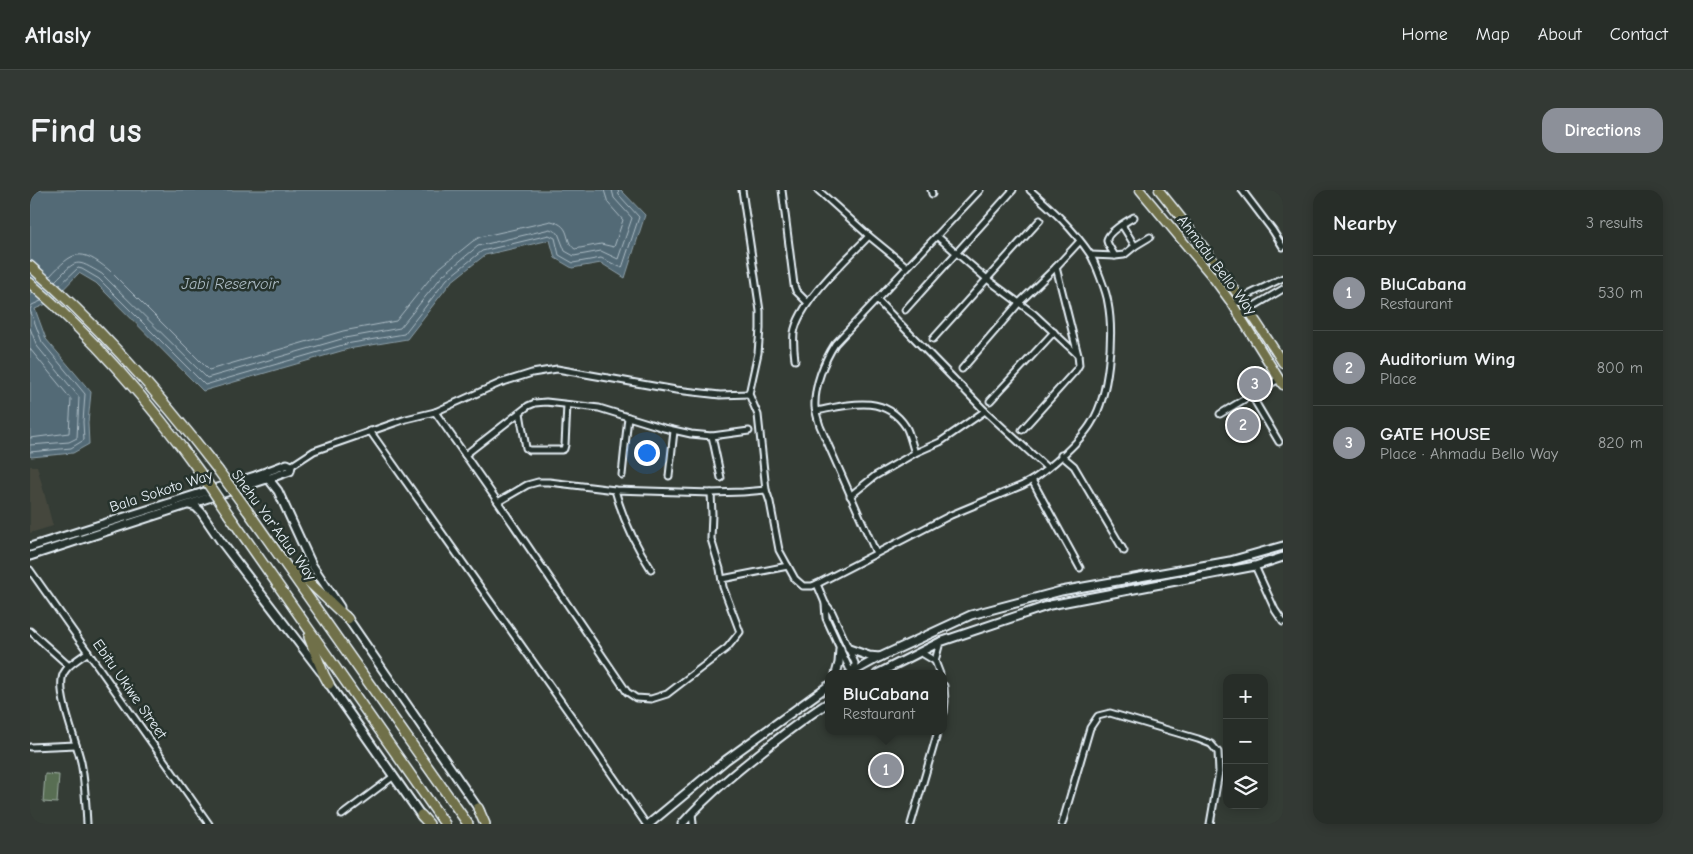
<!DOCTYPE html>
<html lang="en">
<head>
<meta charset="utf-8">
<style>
	body { margin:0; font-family:"Comic Neue",sans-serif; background:#333934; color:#f1f3f6 }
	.controls { position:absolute; right:15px; bottom:15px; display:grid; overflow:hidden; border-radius:10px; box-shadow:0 2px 12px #0003 }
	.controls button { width:45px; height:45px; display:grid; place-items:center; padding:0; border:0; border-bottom:1px solid #434945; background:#272d28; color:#f1f3f6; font:25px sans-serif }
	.you { position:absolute; left:616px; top:262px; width:18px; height:18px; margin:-12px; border:4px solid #fff; border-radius:50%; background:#1a73e8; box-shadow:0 0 0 8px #1a73e833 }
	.badge { display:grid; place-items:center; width:32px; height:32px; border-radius:50%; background:#8c9099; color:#fff; font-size:16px; font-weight:700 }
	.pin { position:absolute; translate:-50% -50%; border:2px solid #fff; box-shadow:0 1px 5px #0006 }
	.popup { position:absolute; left:795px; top:480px; width:122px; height:65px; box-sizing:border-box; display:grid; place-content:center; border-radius:10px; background:#272d28; filter:drop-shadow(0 1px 4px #0005); font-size:16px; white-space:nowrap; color:#a4a8a8 }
	.popup b { font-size:19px; color:#f1f3f6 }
	.popup::after { content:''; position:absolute; left:50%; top:100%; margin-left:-10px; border:10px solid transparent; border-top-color:#272d28 }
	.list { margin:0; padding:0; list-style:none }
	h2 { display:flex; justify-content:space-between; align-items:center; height:65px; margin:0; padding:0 20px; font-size:21px }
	h2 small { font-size:16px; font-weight:400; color:#a4a8a8 }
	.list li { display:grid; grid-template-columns:32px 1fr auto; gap:15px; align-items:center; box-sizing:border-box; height:75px; padding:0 20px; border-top:1px solid #434945 }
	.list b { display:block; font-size:19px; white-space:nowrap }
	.list p { margin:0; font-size:16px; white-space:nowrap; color:#a4a8a8 }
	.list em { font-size:16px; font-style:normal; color:#a4a8a8 }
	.icon { flex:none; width:28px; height:28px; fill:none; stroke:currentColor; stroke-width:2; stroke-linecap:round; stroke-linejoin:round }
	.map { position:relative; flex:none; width:1253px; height:634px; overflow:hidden; border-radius:15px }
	header { display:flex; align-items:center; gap:30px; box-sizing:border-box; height:70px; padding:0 25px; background:#272d28; border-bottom:1px solid #434945 }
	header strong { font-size:24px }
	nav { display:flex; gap:28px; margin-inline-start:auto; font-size:18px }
	.intro { display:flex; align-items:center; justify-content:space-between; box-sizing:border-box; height:120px; padding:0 30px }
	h1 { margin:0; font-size:35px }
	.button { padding:12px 22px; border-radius:15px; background:#8c9099; color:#fff; font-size:18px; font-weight:700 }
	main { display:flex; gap:30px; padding:0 30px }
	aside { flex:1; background:#272d28; border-radius:15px; box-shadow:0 2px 12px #0003 }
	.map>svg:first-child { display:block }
</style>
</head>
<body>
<header>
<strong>Atlasly</strong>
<nav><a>Home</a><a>Map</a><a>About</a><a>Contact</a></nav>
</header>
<div class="intro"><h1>Find us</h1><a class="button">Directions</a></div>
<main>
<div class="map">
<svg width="1253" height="634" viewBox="0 0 1253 634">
	<rect width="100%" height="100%" fill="#343c35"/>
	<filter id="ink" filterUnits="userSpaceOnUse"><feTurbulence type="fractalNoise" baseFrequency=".02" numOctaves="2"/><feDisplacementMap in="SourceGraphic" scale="10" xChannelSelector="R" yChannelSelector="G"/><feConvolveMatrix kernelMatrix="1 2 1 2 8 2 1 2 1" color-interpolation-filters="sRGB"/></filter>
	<g filter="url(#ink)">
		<!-- built -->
		<polygon fill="#44473e" points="0,276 7,276 23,336 0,343"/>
		<!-- green -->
		<polygon fill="#596e53" stroke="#a0b0a6" points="15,584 29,585 27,613 13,612"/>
		<!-- water -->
		<polygon fill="#526a76" stroke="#8ea0aa" points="0,0 591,0 615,25 595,88 571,73 542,78 525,68 520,50 455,65 421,92 377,149 318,159 173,201 66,93 49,83 21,112 5,119 16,149 61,202 58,233 59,254 43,263 1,267 0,266"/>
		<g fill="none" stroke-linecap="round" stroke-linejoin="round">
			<!-- shore -->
			<g stroke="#acbbc4" stroke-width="1">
				<path d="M20 86C43 61 50 57 79 80L179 180 313 141 366 131 407 80 443 51 450 47 521 31C543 36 533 51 545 59L571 54 584 57 593 30 578 13 574 0"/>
				<path d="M25 91C47 69 45 68 72 84L177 188 315 148 370 138 413 85 448 56 520 39 528 43 535 61 544 66 571 61 588 69 602 28 584 8 582 0"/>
				<polyline points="30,95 48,78 52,79 69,89 175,195 316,154 374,144 417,89 452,61 519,45 525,48 529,65 543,73 571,68 592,78 609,27 589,5 588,0"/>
				<polyline points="0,138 7,156 49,207 47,248 39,252 0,255"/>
				<polyline points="0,159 41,209 39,243 0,248"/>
				<polyline points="0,262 41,258 54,250 53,232 55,204 12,152 0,120 2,115 11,111"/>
			</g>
			<defs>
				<g id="street">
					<polyline points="712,0 730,121 730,139 728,163 719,204 728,225 736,300 740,312 749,360 765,389 773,396 782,396 787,394"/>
					<polyline points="752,0 764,95 766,101 778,113"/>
					<polyline points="788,0 839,46 877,77"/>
					<polyline points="901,0 902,4"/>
					<polyline points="1212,0 1243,41 1253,57"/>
					<polyline points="1092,35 1105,56"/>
					<polyline points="908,47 957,89 1004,124 1048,165"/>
					<polyline points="1061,65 1085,66 1094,65 1105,56 1120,47"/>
					<path d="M1085 66C1083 62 1078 56 1077 51 1076 43 1097 31 1104 27"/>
					<polyline points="847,110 955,221 1017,278"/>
					<polyline points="1203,115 1212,108 1253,88"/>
					<polyline points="875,120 983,0"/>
					<polyline points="1209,125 1253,99"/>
					<polyline points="903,149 1010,30"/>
					<path d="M765 170C764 162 763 152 764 143 769 112 817 69 839 46"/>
					<polyline points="932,179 989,113 1026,77 1050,51"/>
					<polyline points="960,211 1024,142"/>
					<path d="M786 221C818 215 854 203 876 237 880 244 882 255 885 263"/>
					<polyline points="405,222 468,312 597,502 606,508 621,509 637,504 697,458 710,442 693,397 690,379 681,349 682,324 681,303"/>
					<polyline points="490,223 496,258 499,260 532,260 534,259 535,255 537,215"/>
					<polyline points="1190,224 1223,204"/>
					<polyline points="992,240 1046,180 1049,175 1048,165 1026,77"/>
					<polyline points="340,241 554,544 616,634"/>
					<polyline points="682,246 691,288"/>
					<polyline points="1249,252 1223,208 1223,204 1249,189"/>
					<polyline points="435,265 498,216 505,213 516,212 569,218 634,238 661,244 682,246 719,241"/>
					<polyline points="1031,265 1044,276 1094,361"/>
					<polyline points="261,276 284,261 376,229 405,222 470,193 502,183 527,179 646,200 690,205 719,204"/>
					<polyline points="592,285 598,227"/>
					<polyline points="639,286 644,241"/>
					<polyline points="1002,290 1050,378"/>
					<path d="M585 300C593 330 604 353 621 379"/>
					<polyline points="820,306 845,286 885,263 910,252 955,221"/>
					<polyline points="468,312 497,295 508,292 519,292 585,300 681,303 713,302 736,300"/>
					<path d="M846 363 790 236C788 230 786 223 785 217 784 196 794 171 805 154L950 0"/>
					<polyline points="1225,376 1245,420 1253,432"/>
					<polyline points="0,380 179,634"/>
					<polyline points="692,389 758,376"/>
					<polyline points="795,414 796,428 819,478 825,482"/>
					<polyline points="0,441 39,476"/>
					<polyline points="910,452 905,471 910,484"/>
					<polyline points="890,462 905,471"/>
					<path d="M824 481 825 473 802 422 795 413 787 394 921 325 993 295 1002 290C1020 278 1052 250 1062 232 1079 206 1084 144 1078 113 1077 103 1065 72 1060 64 1043 39 1023 20 1000 0"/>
					<polyline points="914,496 915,511 914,522"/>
					<polyline points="0,557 46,555"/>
					<polyline points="662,623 663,634"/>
					<polyline points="312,625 364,586"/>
					<path d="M57 634C56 614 55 592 51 572 46 550 29 510 32 489 33 477 49 469 58 462"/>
					<polyline points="881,634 908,541"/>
					<polyline points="1032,634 1060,538 1068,526 1080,523 1168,549 1181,554 1188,562 1189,582 1180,634"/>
				</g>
				<g id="secondary">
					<polyline points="237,287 248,301 282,375 310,417"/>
					<polyline points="159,315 166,317 171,322 190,350 291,482"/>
					<polyline points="0,357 225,286 257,274 261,276 260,281 243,287 0,366"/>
					<polyline points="316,426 450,621"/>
					<polyline points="819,459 839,466 850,467"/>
					<polyline points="806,484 809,473 810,459"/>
					<polyline points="819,484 850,467 941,425 1031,401 1200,371 1253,356"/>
					<polyline points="847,484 910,452 1020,415 1225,376 1253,367"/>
					<polyline points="297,491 392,627"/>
					<polyline points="619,634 696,570 798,496"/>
					<path d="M652 634C679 603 712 577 745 551 762 538 780 524 798 513"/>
				</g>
				<g id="primary">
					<polyline points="1110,0 1181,85 1203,115 1253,195"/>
					<path d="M1129 0C1174 55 1215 113 1253 173"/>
				</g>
				<g id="highway">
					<path d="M0 76C71 137 131 206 188 280"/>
					<path d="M0 93C66 150 122 215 172 285"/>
					<polyline points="217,320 438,634"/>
					<polyline points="199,325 415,634"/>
					<polyline points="264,378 318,429"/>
					<polyline points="279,447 294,485 299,494"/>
					<polyline points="448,618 455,634"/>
					<polyline points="391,625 399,634"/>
				</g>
			</defs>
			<!-- street casing -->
			<use href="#street" stroke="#e8f1f8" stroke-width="9"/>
			<!-- secondary casing -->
			<use href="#secondary" stroke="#e8f1f8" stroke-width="11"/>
			<!-- primary casing -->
			<use href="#primary" stroke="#e8f1f8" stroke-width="11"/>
			<!-- highway casing -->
			<use href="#highway" stroke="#e8f1f8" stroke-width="12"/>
			<!-- street -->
			<use href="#street" stroke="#26332d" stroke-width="5"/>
			<!-- secondary -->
			<use href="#secondary" stroke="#26332d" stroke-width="7"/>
			<!-- primary -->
			<use href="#primary" stroke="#6f704a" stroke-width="8"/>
			<!-- highway -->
			<use href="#highway" stroke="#6f704a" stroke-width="9"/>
			<defs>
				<g id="highway-bridge">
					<polyline points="188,280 217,320"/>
					<polyline points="172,285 199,325"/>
				</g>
			</defs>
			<!-- highway-bridge casing -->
			<use href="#highway-bridge" stroke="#e8f1f8" stroke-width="12" stroke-linecap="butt"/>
			<!-- highway-bridge -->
			<use href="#highway-bridge" stroke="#6f704a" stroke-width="9"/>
		</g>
	</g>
	<g text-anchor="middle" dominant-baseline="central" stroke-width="5" stroke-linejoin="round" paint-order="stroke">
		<!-- street labels -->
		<g font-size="15" fill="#e8f1f8" stroke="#26332d">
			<text transform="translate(1187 75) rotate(53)">Ahmadu Bello Way</text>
			<text transform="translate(131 301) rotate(-18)">Bala Sokoto Way</text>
			<text transform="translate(244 335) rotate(54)">Shehu Yar'Adua Way</text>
			<text transform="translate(100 499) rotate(55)">Ebitu Ukiwe Street</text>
		</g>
		<!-- water labels -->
		<g font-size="16" font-style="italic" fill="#acbbc4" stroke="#26332d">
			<text x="200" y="94">Jabi Reservoir</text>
		</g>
	</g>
</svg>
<div class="controls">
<button>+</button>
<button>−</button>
<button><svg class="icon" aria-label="layers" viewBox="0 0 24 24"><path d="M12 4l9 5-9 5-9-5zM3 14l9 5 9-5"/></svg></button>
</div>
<div class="you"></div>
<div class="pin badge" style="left:856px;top:580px">1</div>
<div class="popup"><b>BluCabana</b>Restaurant</div>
<div class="pin badge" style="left:1213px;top:235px">2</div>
<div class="pin badge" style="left:1225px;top:194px">3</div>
</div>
<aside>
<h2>Nearby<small>3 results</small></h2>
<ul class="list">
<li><span class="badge">1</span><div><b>BluCabana</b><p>Restaurant</p></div><em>530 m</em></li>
<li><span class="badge">2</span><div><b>Auditorium Wing</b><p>Place</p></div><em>800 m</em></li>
<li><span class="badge">3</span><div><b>GATE HOUSE</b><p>Place · Ahmadu Bello Way</p></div><em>820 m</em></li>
</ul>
</aside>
</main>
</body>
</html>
